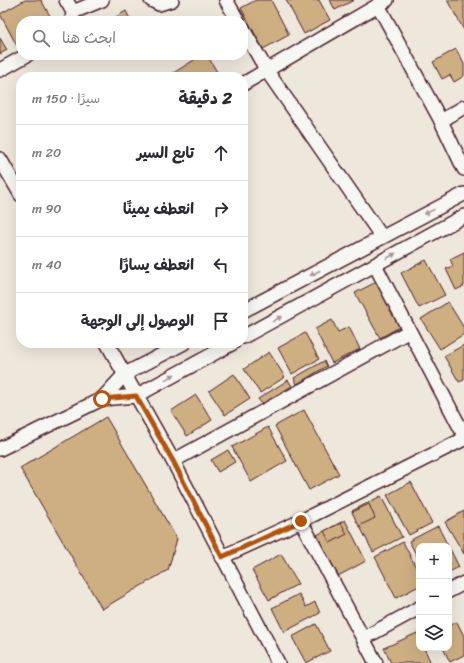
<!DOCTYPE html>
<html lang="ar">
<head>
<meta charset="utf-8">
<style>
	body { margin:0; font-family:Sriracha,"Playpen Sans Arabic",sans-serif; background:#f2f2f3; color:#2b2b33; direction:rtl }
	.controls { position:absolute; right:12px; bottom:12px; display:grid; overflow:hidden; border-radius:8px; box-shadow:0 4px 16px #0002 }
	.controls button { width:36px; height:36px; display:grid; place-items:center; padding:0; border:0; border-bottom:1px solid #e1e1e2; background:#fff; color:#2b2b33; font:20px sans-serif }
	.stop { position:absolute; width:12px; height:12px; margin:-9px; border:3px solid #b45309; border-radius:50%; background:#fff }
	.stop.end { background:#b45309; border-color:#fff; box-shadow:0 1px 4px #0008 }
	.list { margin:0; padding:0; list-style:none }
	h2 { display:flex; justify-content:space-between; align-items:center; height:52px; margin:0; padding:0 16px; font-size:17px }
	h2 small { font-size:13px; font-weight:400; color:#7c7c81 }
	.list li { display:grid; grid-template-columns:26px 1fr auto; gap:12px; align-items:center; box-sizing:border-box; height:56px; padding:0 16px; border-top:1px solid #e1e1e2 }
	.list b { display:block; font-size:15px; white-space:nowrap }
	.list em { font-size:13px; font-style:normal; color:#7c7c81 }
	.icon { flex:none; width:22px; height:22px; fill:none; stroke:currentColor; stroke-width:2; stroke-linecap:round; stroke-linejoin:round }
	.map { position:relative; flex:none; width:464px; height:663px; overflow:hidden; direction:ltr }
	.search { position:absolute; background:#fff; box-shadow:0 4px 16px #0002; left:16px; top:16px; width:232px; height:44px; display:flex; align-items:center; gap:10px; box-sizing:border-box; padding:0 14px; border-radius:16px; color:#7c7c81; font-size:15px }
	.panel { position:absolute; background:#fff; box-shadow:0 4px 16px #0002; left:16px; top:72px; width:232px; height:276px; border-radius:16px; direction:rtl }
	.map>svg:first-child { display:block }
</style>
</head>
<body>
<div class="map">
<svg width="464" height="663" viewBox="0 0 464 663">
	<rect width="100%" height="100%" fill="#eee8dc"/>
	<filter id="ink" filterUnits="userSpaceOnUse"><feTurbulence type="fractalNoise" baseFrequency=".025" numOctaves="2"/><feDisplacementMap in="SourceGraphic" scale="8" xChannelSelector="R" yChannelSelector="G"/><feConvolveMatrix kernelMatrix="1 2 1 2 8 2 1 2 1" color-interpolation-filters="sRGB"/></filter>
	<g filter="url(#ink)">
		<!-- building -->
		<g fill="#ceaf82" stroke="#4a1f2b">
			<polygon points="25,0 41,0 53,21 21,21 21,44 17,46 0,14"/>
			<polygon points="256,0 271,0 289,35 263,49 241,8"/>
			<polygon points="286,0 319,0 330,20 304,34"/>
			<polygon points="330,0 354,0 335,10"/>
			<polygon points="447,0 464,0 464,30"/>
			<polygon points="126,11 131,21 109,21"/>
			<polygon points="0,38 7,50 0,54"/>
			<polygon points="456,49 464,64 464,76 454,82 450,75 442,79 433,62"/>
			<polygon points="202,55 207,55 220,77 167,77"/>
			<polygon points="464,252 464,286 456,290 446,269 453,266 450,259"/>
			<polygon points="426,260 445,295 419,308 401,273"/>
			<polygon points="376,282 401,326 380,338 355,293"/>
			<polygon points="448,302 464,328 464,334 440,349 421,319"/>
			<polygon points="332,320 338,332 349,327 360,349 332,363 315,329"/>
			<polygon points="305,333 319,359 292,374 278,348"/>
			<polygon points="464,345 464,380 459,382 444,356"/>
			<polygon points="269,352 285,377 260,393 244,369"/>
			<polygon points="324,361 327,366 297,384 294,378"/>
			<polygon points="234,374 250,399 225,415 209,391"/>
			<polygon points="288,380 292,386 262,404 258,399"/>
			<polygon points="196,395 212,420 187,436 171,411"/>
			<polygon points="304,410 339,474 309,490 275,426"/>
			<polygon points="106,417 177,539 168,570 102,609 20,468"/>
			<polygon points="268,427 287,461 251,482 232,447"/>
			<polygon points="228,450 235,462 218,472 211,460"/>
			<polygon points="411,482 432,523 409,535 387,495"/>
			<polygon points="381,496 402,537 373,552 352,511"/>
			<polygon points="369,504 375,518 359,526 352,512"/>
			<polygon points="464,511 464,554 445,522"/>
			<polygon points="345,520 366,561 338,576 317,535"/>
			<polygon points="341,523 347,534 330,543 324,531"/>
			<polygon points="438,526 448,546 419,546 419,560 409,541"/>
			<polygon points="403,542 419,573 419,586 396,598 375,557"/>
			<polygon points="449,547 459,567 449,572"/>
			<polygon points="281,554 298,584 269,600 252,570"/>
			<polygon points="299,594 306,607 315,602 320,613 284,632 272,608"/>
			<polygon points="457,622 464,636 464,655 450,662 443,648 449,648 449,626"/>
			<polygon points="316,624 330,651 306,663 292,637"/>
			<polygon points="417,633 419,637 419,648 424,648 431,663 391,663 384,648"/>
		</g>
		<g fill="none" stroke-linecap="round" stroke-linejoin="round">
			<defs>
				<g id="minor">
					<polyline points="66,0 73,12 72,20"/>
					<polyline points="151,0 159,4 172,0"/>
					<polyline points="226,0 238,21"/>
					<polyline points="378,5 441,121 464,169"/>
					<polyline points="73,12 102,0"/>
					<polyline points="243,29 267,71 382,237"/>
					<polyline points="0,70 27,55"/>
					<polyline points="243,84 387,0"/>
					<polyline points="441,121 464,107"/>
					<polyline points="0,159 21,195"/>
					<polyline points="375,265 464,435"/>
					<polyline points="243,311 464,194"/>
					<polyline points="243,337 464,216"/>
					<polyline points="107,343 173,461 278,663"/>
					<polyline points="102,399 125,374 184,343"/>
					<polyline points="0,449 102,399 136,396 233,343"/>
					<polyline points="173,461 408,332"/>
					<polyline points="301,521 464,439"/>
					<polyline points="222,557 301,521 376,663"/>
					<polyline points="449,591 464,583"/>
					<polyline points="364,638 419,608"/>
				</g>
			</defs>
			<!-- minor casing -->
			<use href="#minor" stroke="#4a1f2b" stroke-width="16"/>
			<!-- minor -->
			<use href="#minor" stroke="#f6f6f2" stroke-width="13"/>
		</g>
		<!-- one-way arrows -->
		<defs><path id="oneway-solid" d="M-6-.8H1V-3.2L6.5 0L1 3.2V.8H-6Z"/></defs>
		<g fill="#a99598">
			<use href="#oneway-solid" transform="translate(429 212) rotate(153)"/>
			<use href="#oneway-solid" transform="translate(391 256) rotate(-29)"/>
			<use href="#oneway-solid" transform="translate(315 273) rotate(152)"/>
			<use href="#oneway-solid" transform="translate(277 319) rotate(-29)"/>
			<use href="#oneway-solid" transform="translate(170 377) rotate(-29)"/>
		</g>
	</g>
	<g fill="none" stroke-linecap="round" stroke-linejoin="round" filter="url(#ink)">
		<!-- route -->
		<polyline stroke="#b45309" stroke-width="5" points="102,399 136,396 173,461 222,557 301,521"/>
	</g>
</svg>
<div class="controls">
<button>+</button>
<button>−</button>
<button><svg class="icon" aria-label="layers" viewBox="0 0 24 24"><path d="M12 4l9 5-9 5-9-5zM3 14l9 5 9-5"/></svg></button>
</div>
<div class="stop" style="left:102px;top:399px"></div>
<div class="stop end" style="left:301px;top:521px"></div>
<div class="search"><svg class="icon" aria-label="search" viewBox="0 0 24 24"><circle cx="10" cy="10" r="6"/><path d="M15 15l6 6"/></svg>ابحث هنا</div>
<section class="panel">
<h2>2 دقيقة<small>سيرًا · 150 m</small></h2>
<ul class="list">
<li><svg class="icon" aria-label="ahead" viewBox="0 0 24 24"><path d="M12 20V5M6 11l6-6 6 6"/></svg><div><b>تابع السير</b></div><em>20 m</em></li>
<li><svg class="icon" aria-label="right" viewBox="0 0 24 24"><path d="M7 20v-9h11M14 6l5 5-5 5"/></svg><div><b>انعطف يمينًا</b></div><em>90 m</em></li>
<li><svg class="icon" aria-label="left" viewBox="0 0 24 24"><path d="M17 20v-9H6M10 6l-5 5 5 5"/></svg><div><b>انعطف يسارًا</b></div><em>40 m</em></li>
<li><svg class="icon" aria-label="arrive" viewBox="0 0 24 24"><path d="M6 21V4h12l-3 4 3 4H6"/></svg><div><b>الوصول إلى الوجهة</b></div></li>
</ul>
</section>
</div>
</body>
</html>
